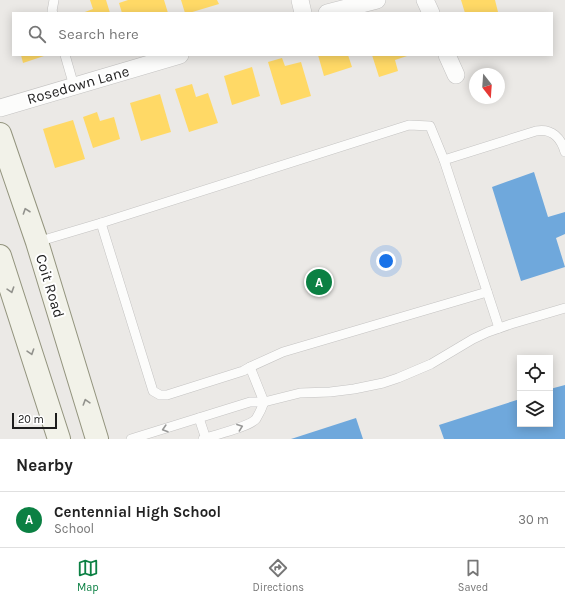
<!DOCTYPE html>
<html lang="en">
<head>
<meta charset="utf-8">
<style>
	body { margin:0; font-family:Karla,sans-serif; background:#f6f6f6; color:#222 }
	.controls { position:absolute; right:12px; bottom:12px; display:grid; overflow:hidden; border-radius:0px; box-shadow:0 2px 10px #0003 }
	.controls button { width:36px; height:36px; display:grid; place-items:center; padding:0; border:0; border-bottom:1px solid #e0e0e0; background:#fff; color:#222; font:20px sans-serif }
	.compass { position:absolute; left:469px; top:68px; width:36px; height:36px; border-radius:50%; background:#fff; box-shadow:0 2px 10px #0003; rotate:163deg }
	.scale { position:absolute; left:12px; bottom:10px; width:45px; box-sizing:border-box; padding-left:4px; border:2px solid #1d1d1d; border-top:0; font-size:11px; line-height:14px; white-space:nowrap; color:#1d1d1d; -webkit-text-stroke:3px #fff; paint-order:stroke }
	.you { position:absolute; left:386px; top:261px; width:14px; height:14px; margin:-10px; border:3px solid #fff; border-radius:50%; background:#1a73e8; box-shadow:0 0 0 6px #1a73e833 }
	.badge { display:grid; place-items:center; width:26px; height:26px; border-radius:50%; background:#0b8043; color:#fff; font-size:13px; font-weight:700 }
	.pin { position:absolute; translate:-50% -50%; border:2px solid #fff; box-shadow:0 1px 4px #0006 }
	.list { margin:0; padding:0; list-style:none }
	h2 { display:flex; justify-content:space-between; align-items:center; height:52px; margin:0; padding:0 16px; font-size:17px }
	h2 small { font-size:13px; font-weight:400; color:#767676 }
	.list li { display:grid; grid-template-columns:26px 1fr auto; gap:12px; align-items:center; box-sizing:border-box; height:56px; padding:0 16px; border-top:1px solid #e0e0e0 }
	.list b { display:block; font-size:15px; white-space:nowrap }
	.list p { margin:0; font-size:13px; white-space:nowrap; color:#767676 }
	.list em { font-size:13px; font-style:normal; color:#767676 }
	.icon { flex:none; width:22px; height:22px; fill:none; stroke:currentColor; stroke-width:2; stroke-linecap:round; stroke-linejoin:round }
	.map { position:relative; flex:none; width:565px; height:439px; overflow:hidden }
	.search { position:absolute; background:#fff; box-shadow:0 2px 10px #0003; left:12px; right:12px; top:12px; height:44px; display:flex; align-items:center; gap:10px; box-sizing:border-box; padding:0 14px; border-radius:0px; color:#767676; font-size:15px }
	.sheet { height:108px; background:#fff }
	nav { display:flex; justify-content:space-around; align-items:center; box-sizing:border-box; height:56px; border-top:1px solid #e0e0e0; background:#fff; font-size:11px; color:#767676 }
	nav a { display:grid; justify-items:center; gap:2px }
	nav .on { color:#0b8043 }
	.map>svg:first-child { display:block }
</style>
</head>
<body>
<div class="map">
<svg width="565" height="439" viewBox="0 0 565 439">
	<rect width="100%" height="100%" fill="#ebe9e6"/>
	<!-- homes -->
	<g fill="#ffd966">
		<polygon points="90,0 106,0 110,13 82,13 93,9"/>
		<polygon points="128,0 164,0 168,13 122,13 119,3"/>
		<polygon points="181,0 217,0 219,4 189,13 185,13"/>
		<polygon points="461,0 495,0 498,12 494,13 465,13"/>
		<polygon points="21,55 47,55 23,63"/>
		<polygon points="318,55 348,55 352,67 324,76"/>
		<polygon points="372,55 410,55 395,60 398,71 379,77"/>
		<polygon points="282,58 285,66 301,62 311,96 281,105 268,62"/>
		<polygon points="252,67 260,96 232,105 224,76"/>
		<polygon points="192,84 196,97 208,93 218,123 189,132 175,89"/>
		<polygon points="160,94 171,132 141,141 130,103"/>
		<polygon points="97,112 100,121 114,117 120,139 93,148 83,117"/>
		<polygon points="73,120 85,159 55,168 43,129"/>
	</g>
	<!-- schools -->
	<g fill="#6fa8dc">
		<polygon points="534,172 548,217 565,212 565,234 556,238 565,267 521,281 492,187"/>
		<polygon points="565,385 565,439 444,439 439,425 520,399 520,424 550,424 550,389"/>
		<polygon points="356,418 363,439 291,439"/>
	</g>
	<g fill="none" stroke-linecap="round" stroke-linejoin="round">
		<defs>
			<g id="lane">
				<polyline points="53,13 52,11 54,0"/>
				<polyline points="65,55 74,86"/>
				<polyline points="101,223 409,125 430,126 444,160"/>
				<polyline points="37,242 101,223 153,391 160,395 167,395 243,371 250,367 264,402"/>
				<path d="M499 328 444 160 536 131C552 128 561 138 565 152"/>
				<polyline points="250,367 283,352 487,292"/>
				<polyline points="199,418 206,439"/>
				<polyline points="131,439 250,402 264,402 300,393 330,392 354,389 383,383 398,378 431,364 473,339 488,332 511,324 565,308"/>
				<path d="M203 439C214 435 249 427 256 419 259 414 262 408 264 402"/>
			</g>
			<g id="street">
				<polyline points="300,0 303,13"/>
				<polyline points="425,0 431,13"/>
				<polyline points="327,13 377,0"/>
				<polyline points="447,55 456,75"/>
				<polyline points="0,108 180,55"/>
			</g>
			<g id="secondary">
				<polyline points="0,134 37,242 97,439"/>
				<polyline points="0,256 59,439"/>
			</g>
		</defs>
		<!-- lane casing -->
		<use href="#lane" stroke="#c4c3c2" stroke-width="10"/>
		<!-- street casing -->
		<use href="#street" stroke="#c4c3c2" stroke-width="18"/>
		<!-- secondary casing -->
		<use href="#secondary" stroke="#93947e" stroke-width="24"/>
		<!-- lane -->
		<use href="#lane" stroke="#fcfcfb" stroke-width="9"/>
		<!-- street -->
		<use href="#street" stroke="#fcfcfb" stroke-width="17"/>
		<!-- secondary -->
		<use href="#secondary" stroke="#f2f2e9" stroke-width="22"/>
	</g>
	<!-- one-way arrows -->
	<defs><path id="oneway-chevron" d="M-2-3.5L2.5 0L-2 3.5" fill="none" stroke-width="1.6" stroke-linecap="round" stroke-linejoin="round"/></defs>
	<g stroke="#92928d">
		<use href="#oneway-chevron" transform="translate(26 211) rotate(-109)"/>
		<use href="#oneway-chevron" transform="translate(11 290) rotate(72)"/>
		<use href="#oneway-chevron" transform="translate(31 352) rotate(72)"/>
		<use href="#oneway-chevron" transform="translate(86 402) rotate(-107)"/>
	</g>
	<g stroke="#989897">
		<use href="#oneway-chevron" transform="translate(240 427) rotate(-20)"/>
		<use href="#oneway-chevron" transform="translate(165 429) rotate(163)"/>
	</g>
	<g text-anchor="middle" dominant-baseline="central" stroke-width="4" stroke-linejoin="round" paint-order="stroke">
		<!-- street labels -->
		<g font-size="15" fill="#1d1d1d" stroke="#fff">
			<text transform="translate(78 85) rotate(-16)">Rosedown Lane</text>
			<text transform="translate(50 286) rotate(73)">Coit Road</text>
		</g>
	</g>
</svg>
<div class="controls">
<button><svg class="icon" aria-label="locate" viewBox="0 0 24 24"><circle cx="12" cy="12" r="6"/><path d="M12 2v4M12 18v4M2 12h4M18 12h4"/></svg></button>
<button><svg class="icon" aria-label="layers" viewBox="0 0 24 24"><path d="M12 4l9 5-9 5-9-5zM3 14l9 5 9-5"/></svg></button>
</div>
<svg class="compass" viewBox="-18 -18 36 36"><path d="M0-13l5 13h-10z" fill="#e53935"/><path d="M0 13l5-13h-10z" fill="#767676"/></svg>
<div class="scale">20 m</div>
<div class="you"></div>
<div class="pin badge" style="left:319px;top:282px">A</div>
<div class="search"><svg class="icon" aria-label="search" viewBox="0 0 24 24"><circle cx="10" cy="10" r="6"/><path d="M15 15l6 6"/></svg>Search here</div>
</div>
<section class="sheet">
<h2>Nearby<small></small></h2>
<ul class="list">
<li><span class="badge">A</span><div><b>Centennial High School</b><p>School</p></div><em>30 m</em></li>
</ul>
</section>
<nav>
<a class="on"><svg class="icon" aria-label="map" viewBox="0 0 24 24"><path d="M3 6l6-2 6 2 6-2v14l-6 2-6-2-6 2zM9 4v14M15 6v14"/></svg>Map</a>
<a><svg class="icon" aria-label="directions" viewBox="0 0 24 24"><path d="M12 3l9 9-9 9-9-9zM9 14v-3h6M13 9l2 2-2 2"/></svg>Directions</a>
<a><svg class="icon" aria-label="saved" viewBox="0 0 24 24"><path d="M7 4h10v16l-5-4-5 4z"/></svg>Saved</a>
</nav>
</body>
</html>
